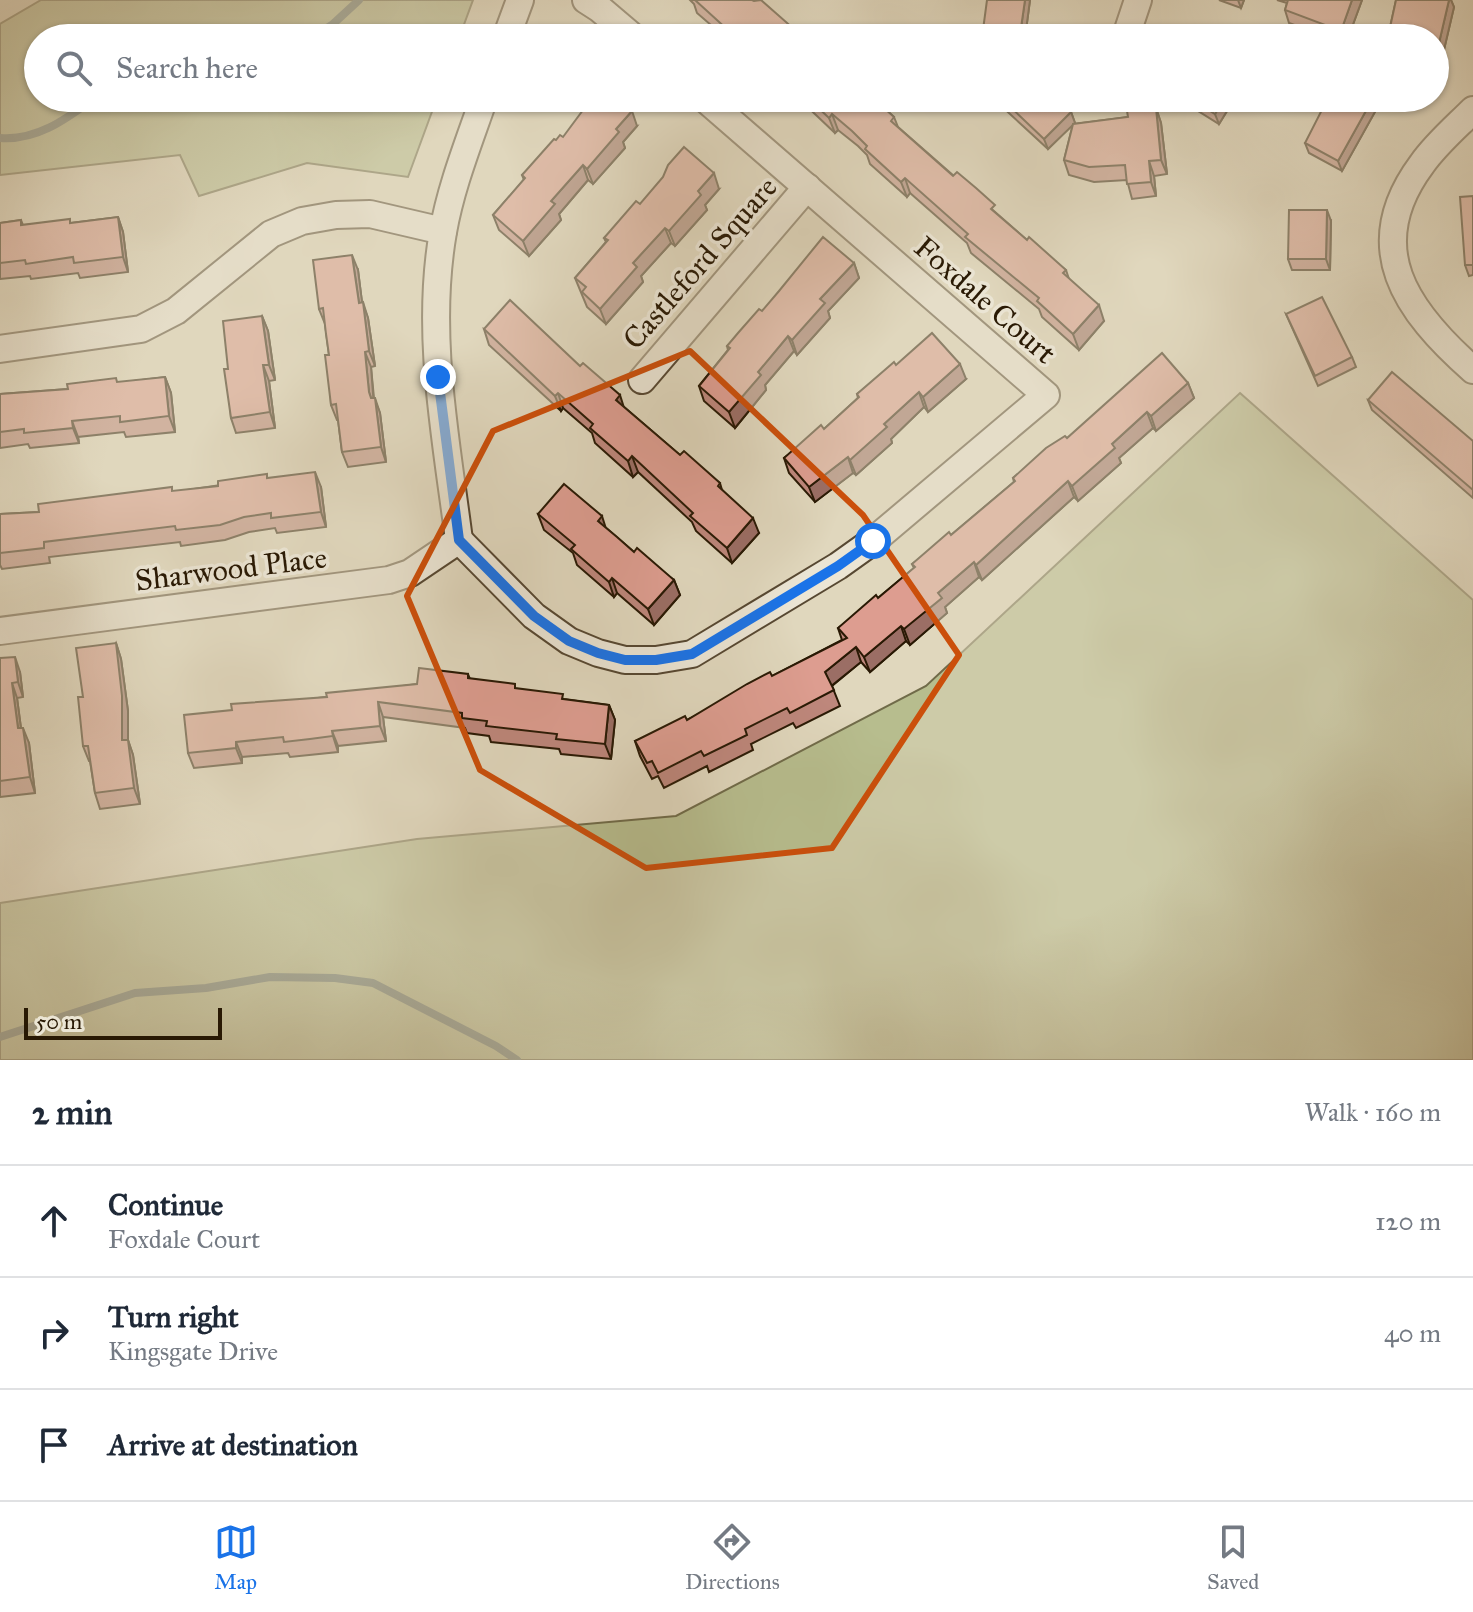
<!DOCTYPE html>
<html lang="en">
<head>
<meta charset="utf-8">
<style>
	body { margin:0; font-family:"IM FELL Great Primer",serif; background:#f6f6f7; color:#1f2937 }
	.scale { position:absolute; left:24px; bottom:20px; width:198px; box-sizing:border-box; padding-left:8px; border:4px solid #291904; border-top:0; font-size:22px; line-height:28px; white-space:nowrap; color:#291904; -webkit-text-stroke:6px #ebe5d4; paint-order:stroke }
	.stop { position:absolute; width:24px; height:24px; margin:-18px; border:6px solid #1a73e8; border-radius:50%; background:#fff }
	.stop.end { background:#1a73e8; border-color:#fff; box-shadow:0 2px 8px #0008 }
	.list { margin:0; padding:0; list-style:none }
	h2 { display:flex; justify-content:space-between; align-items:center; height:104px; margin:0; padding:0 32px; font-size:34px }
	h2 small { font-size:26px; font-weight:400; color:#747a83 }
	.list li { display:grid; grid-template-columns:52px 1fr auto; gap:24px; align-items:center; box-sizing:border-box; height:112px; padding:0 32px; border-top:2px solid #e0e1e3 }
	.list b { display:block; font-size:30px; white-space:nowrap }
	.list p { margin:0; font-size:26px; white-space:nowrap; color:#747a83 }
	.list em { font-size:26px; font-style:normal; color:#747a83 }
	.icon { flex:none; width:44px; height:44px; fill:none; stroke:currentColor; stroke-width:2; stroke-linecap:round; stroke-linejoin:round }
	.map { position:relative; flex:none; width:1473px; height:1060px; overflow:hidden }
	.search { position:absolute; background:#fff; box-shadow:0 2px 6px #0004; left:24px; right:24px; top:24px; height:88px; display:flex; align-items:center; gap:20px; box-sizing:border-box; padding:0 28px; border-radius:44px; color:#747a83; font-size:30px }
	.sheet { height:440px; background:#fff }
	nav { display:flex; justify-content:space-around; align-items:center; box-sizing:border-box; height:112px; border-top:2px solid #e0e1e3; background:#fff; font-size:22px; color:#747a83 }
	nav a { display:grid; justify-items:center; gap:4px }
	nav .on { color:#1a73e8 }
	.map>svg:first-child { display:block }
</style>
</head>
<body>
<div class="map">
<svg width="1473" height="1060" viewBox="0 0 1473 1060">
	<rect width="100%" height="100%" fill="#e0d7bd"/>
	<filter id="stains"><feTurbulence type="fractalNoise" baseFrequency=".0025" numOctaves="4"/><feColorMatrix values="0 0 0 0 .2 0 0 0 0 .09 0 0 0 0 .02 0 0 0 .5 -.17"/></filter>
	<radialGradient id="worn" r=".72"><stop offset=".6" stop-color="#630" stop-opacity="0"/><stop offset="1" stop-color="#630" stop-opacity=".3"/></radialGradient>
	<!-- green -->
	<g fill="#b7bd8e" stroke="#706b49" stroke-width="2">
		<polygon points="41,0 473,0 459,38 38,38 38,98 437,98 408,177 307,163 199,196 180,155 0,175 0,24"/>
		<polygon points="1240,393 1473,600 1473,1060 0,1060 0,903 417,839 676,816 926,686"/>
	</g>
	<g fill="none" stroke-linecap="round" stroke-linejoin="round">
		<!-- stream -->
		<g stroke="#69786f" stroke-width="8">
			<polyline points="311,38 333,24 359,0"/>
			<path d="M0 138C37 141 66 119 95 98"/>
			<polyline points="0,1037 135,993 206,988 270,977 335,978 373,983 496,1046 517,1060"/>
		</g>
		<defs>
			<g id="minor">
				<polyline points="586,0 600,9 634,38"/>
				<polyline points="1127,33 1138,0"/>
				<polyline points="506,38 520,0"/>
				<path d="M1473 110C1456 127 1436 144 1422 164 1360 247 1406 311 1473 370"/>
				<polyline points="0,349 141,329 176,311 271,234 302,221 336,215 370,214 443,231"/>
				<polyline points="642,380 807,187"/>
				<polyline points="459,540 534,616 569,641 598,653 625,660 656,660 692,654 838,566 873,541 1046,395 704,98"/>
				<path d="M459 540C446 438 425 334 443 232 451 186 469 142 484 98"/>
				<polyline points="0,631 389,580 410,573 459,540"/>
			</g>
		</defs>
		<!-- minor casing -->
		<use href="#minor" stroke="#574832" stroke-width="30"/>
		<!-- minor -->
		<use href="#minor" stroke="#ebe5d4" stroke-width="26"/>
	</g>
	<!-- wall -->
	<g fill="#be877c" stroke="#291904" stroke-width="2">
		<polygon points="690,0 752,0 797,38 726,38 697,13 694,4"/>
		<polygon points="1030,0 1025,38 986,38 983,30"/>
		<polygon points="1219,0 1244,0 1241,8"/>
		<polygon points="1277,0 1362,0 1348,38 1330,38 1289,23 1285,10 1287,3"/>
		<polygon points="1396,0 1451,0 1454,7 1443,54 1435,52 1435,38 1391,38 1389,32"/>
		<polygon points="798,98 873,98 894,117 898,127 1027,240 1066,270 1069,279 1104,321 1079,350 1042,317 1039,309 971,253 967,243 910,193 907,197 870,164 867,155 858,146 838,130 835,133"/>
		<polygon points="997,98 1056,98 1071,112 1075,123 1074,124 1128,117 1156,108 1161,123 1167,174 1154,176 1156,196 1132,199 1127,180 1094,182 1069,175 1064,160 1073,124 1048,149 998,103"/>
		<polygon points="1185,98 1235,98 1219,124 1187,104"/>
		<polygon points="1376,110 1342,171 1309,153 1305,143"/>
		<polygon points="637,126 623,142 625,148 593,184 588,180 559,214 561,220 529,256 499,230 493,215 524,180 522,175 563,137"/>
		<polygon points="719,189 705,205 707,210 675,246 671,243 641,276 643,282 606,324 587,307 575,278 606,242 604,238 640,204"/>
		<polygon points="1473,196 1473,275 1469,276 1465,265"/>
		<polygon points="118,217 123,232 128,272 80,278 78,273 31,279 30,276 0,279 0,223 21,220 23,225 71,223"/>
		<polygon points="1331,221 1330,270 1292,270 1288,259"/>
		<polygon points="854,263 859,278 828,311 830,318 797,355 794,351 765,385 766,390 735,428 704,401 699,386 728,350 727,346 762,311"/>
		<polygon points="358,270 362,302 368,318 375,366 371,367 374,398 380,413 386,462 348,467 342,452 338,420 337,420 331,405 329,355 325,324 319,309"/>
		<polygon points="1286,314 1352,357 1356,367 1318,386"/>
		<polygon points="262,316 268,331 275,380 269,381 275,428 236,433 231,418 228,369"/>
		<polygon points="484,329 624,407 680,455 720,483 722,490 759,533 732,563 696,531 692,522 638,472 633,477 595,443 592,433 563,408 561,411 489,345"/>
		<polygon points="896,365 966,379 928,412 924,407 891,439 892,443 856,475 853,473 815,502 789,473 784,458 824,429 858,398 857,394"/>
		<polygon points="165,377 171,393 175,432 126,437 124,432 78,437 79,443 30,448 28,444 0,448 0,394 68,389"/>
		<polygon points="1188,383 1194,398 1156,431 1153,428 1119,458 1121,463 1078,501 1074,497 982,580 979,577 945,607 947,613 910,645 906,641 870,672 861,662 832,686 840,706 796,728 793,723 751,744 753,750 709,772 707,766 664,788 658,776 652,779 640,756 635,741 687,720 842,640 838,628 878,598 914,568 912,564 951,535 1014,482 1013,478 1067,438"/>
		<polygon points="1368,400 1473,441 1473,498 1372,410"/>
		<polygon points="268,478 321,487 326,527 277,533 275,528 249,532 225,540 181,546 180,542 49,557 50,563 2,569 0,565 0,514 39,512"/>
		<polygon points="538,514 606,528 634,552 674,580 680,595 654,625 617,593 614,597 577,565 573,553 544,530"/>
		<polygon points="116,643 121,659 128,711 128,740 133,755 140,804 100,809 95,793 90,761 89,761 83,746 83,697"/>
		<polygon points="0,658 20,672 23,697 17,698 21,728 29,743 35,793 0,797"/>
		<polygon points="468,674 470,679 564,699 609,705 615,720 611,759 561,754 559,749 491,742 489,736 467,733 465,728 383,717 386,741 338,746 338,752 290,757 288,753 242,757 242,763 194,768 188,753 232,710 417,684"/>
	</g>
	<!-- shaded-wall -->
	<g fill="#9b6e65" stroke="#291904" stroke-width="2">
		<polygon points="1025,0 1030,0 1025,38 1021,38 1020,35"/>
		<polygon points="1238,0 1244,0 1241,8"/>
		<polygon points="1352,0 1362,0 1348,38 1344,38 1341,31"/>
		<polygon points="1449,0 1451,0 1454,7 1443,54 1439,43"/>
		<polygon points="733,26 737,38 731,38 729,31"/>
		<polygon points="794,29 797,38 790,38 789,35"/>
		<polygon points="1225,98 1235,98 1219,124 1215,114"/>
		<polygon points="1372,100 1376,110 1342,171 1338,161"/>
		<polygon points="1156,108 1161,123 1167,174 1161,160"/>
		<polygon points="632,111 637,126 623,142 625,148 593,184 587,169 616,129"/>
		<polygon points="1071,112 1075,123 1048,149 1044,139"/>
		<polygon points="832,114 838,130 835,133 829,118"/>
		<polygon points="1149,161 1154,176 1156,196 1151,182"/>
		<polygon points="583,165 588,180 559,214 561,220 529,256 523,241 551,201"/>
		<polygon points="714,173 719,189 705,205 707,210 675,246 669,231 698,191"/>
		<polygon points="905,178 910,193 907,197 901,182"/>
		<polygon points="1327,210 1331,221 1330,270 1326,259"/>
		<polygon points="118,217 123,232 128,272 123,257"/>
		<polygon points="665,228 671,243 641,276 643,282 606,324 600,309 633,263"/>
		<polygon points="352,255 358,270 364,318 359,303"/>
		<polygon points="854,263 859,278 828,311 830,318 797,355 792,340 820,299"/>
		<polygon points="363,302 368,318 375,366 369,351"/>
		<polygon points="1099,305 1104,321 1079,350 1073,334"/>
		<polygon points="262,316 268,331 275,380 269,365"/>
		<polygon points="788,336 794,351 765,385 766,390 735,428 729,412 758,372"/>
		<polygon points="365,352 371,367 374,407 369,392"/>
		<polygon points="960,364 966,379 928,412 923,397"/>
		<polygon points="263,365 269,381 275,428 270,412"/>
		<polygon points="165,377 171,393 175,432 169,416"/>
		<polygon points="1188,383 1194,398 1156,431 1151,416"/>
		<polygon points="919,392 924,407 891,439 892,443 856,475 850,460 884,424"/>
		<polygon points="558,393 563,408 561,411 555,396"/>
		<polygon points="620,395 625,411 616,400"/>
		<polygon points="375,398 380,413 386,462 381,447"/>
		<polygon points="1147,412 1153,428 1119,458 1121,463 1078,501 1072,486 1112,444"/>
		<polygon points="72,421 78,437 79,443 73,428"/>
		<polygon points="632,456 638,472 633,477 628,461"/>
		<polygon points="848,457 853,473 815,502 809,487"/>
		<polygon points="315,472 321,487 326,527 321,512"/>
		<polygon points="1068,481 1074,497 982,580 976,565"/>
		<polygon points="602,516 607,532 598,521"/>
		<polygon points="753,518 759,533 732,563 727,548"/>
		<polygon points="974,562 979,577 945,607 947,613 910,645 904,629 938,593"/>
		<polygon points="612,578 617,593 614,597 609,582"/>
		<polygon points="674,580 680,595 654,625 648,609"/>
		<polygon points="901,626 906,641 870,672 864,657"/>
		<polygon points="116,643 121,659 128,711 128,740 133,755 140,804 134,788 122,740"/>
		<polygon points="856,647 861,662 830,687 825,672"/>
		<polygon points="15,657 20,672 23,697 18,682"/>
		<polygon points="12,683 17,698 23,744 18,728"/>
		<polygon points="378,702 383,717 386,741 380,726"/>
		<polygon points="609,705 615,720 611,759 605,744"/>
		<polygon points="23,728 29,743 35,793 30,777"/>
		<polygon points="332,731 338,746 338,752 333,736"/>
		<polygon points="236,742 242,757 242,763 236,748"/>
	</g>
	<!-- building -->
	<g fill="#dd9d90" stroke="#291904" stroke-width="2">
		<polygon points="695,0 752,0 754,1 761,0 794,29 789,35 794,38 746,38 733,26 729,31"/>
		<polygon points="987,0 1025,0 1020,35 983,30"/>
		<polygon points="1288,0 1352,0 1341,31 1285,10"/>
		<polygon points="1396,0 1449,0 1439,43 1435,42 1435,38 1416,38 1389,32"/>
		<polygon points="592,98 617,98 632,111 616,129 619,132 587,169 583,165 551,201 555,204 523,241 493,215 525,178 522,175 554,139 556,140 560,135 563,137"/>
		<polygon points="808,98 873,98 894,117 891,121 953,176 957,172 976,188 995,205 991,209 1027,240 1029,237 1066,270 1063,273 1099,305 1073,334 1037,301 1039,298 965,237 968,234 905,178 901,182 865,149 867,146 852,131 832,114 829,118"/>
		<polygon points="1001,98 1056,98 1071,112 1044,139"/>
		<polygon points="1190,98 1225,98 1215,114"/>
		<polygon points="1328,98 1368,98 1372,100 1338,161 1305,143"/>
		<polygon points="1156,108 1161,160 1149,161 1151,182 1127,184 1125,165 1089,167 1064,160 1073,124 1128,117 1127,111"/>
		<polygon points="684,147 714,173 698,191 701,195 669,231 665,228 633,263 637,267 600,309 582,292 586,287 575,278 608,240 604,238 636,201 640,204 663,177 668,165"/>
		<polygon points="1473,196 1473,265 1465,265 1460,197"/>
		<polygon points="1289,210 1327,210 1326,259 1288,259"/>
		<polygon points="118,217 123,257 74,263 73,257 26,264 25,260 0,263 0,223 21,220 21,225 70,219 70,223"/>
		<polygon points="823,237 854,263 820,299 825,303 792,340 788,336 758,372 761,375 729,412 699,386 730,348 727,346 738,333 759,309 762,311 779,291"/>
		<polygon points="352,255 359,303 363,302 369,351 365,352 369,392 371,398 375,398 381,447 342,452 336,404 331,405 325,355 329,355 326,334 323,308 319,309 313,260"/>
		<polygon points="1322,297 1352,357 1315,376 1286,314"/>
		<polygon points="510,300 580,366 583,363 620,395 616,400 680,455 684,451 720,483 718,486 753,518 727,548 690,516 693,513 632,456 628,461 590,428 593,424 558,393 555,396 484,329"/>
		<polygon points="262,316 269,365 263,365 270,412 231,418 224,369 228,369 223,321"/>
		<polygon points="932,333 960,364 923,397 919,392 884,424 887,427 850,460 848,457 809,487 784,458 821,425 824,429 859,397 857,394 894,362 896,365"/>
		<polygon points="1162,353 1188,383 1151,416 1147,412 1112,444 1115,448 1072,486 1068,481 976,565 974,562 938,593 942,598 904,629 901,626 864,657 856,647 825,672 834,690 790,713 787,708 745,729 747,735 704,756 701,751 658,773 652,761 647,763 635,741 685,716 687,720 747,684 770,672 772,676 847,638 838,628 876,595 878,598 915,567 912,564 949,532 951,535 1015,481 1013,478 1046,448 1065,436 1067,438"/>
		<polygon points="1392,372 1473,441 1473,490 1368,400"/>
		<polygon points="165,377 169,416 120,422 120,416 72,421 73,428 24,433 24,429 0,432 0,394 68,389 67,384 116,378 117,382"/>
		<polygon points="315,472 321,512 271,518 271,513 244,517 220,525 176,530 175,526 44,542 44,548 0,553 0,514 39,512 38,504 172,487 172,491 218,486 218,481 267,474 267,478"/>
		<polygon points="564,484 602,516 598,521 617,537 634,552 637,548 674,580 648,609 612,578 609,582 571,549 575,545 538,514"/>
		<polygon points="116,643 122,696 122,740 128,740 134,788 95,793 88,746 83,746 78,697 83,697 76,648"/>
		<polygon points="15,657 18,682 12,683 18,728 23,728 30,777 0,781 0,658"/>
		<polygon points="419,668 468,674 468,678 515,684 515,688 563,694 562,699 609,705 605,744 556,739 557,734 486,726 487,721 462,718 462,713 378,702 380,726 332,731 333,736 310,739 284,742 283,737 236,742 236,748 188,753 184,715 232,710 231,704 327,697 326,693 417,684"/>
	</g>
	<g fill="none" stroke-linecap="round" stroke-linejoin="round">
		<!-- route -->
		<polyline stroke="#1a73e8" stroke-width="10" points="438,377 459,540 534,616 569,641 598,653 625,660 656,660 692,654 838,566 873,541"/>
	</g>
	<!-- marked area -->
	<path d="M0 0H1473V1060H0ZM690 351 863 515 959 655 832 848 646 868 480 770 407 596 493 431Z" fill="#e0d7bd" fill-opacity=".55" fill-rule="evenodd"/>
	<path fill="none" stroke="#cb4f0b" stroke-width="6" stroke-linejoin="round" d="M690 351 863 515 959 655 832 848 646 868 480 770 407 596 493 431Z"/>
	<g text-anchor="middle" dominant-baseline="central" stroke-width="7" stroke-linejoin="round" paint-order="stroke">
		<!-- street labels -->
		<g font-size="30" fill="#291904" stroke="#ebe5d4">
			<text transform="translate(700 263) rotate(-49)">Castleford Square</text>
			<text transform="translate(985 300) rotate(41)">Foxdale Court</text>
			<text transform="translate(231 569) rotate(-7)">Sharwood Place</text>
		</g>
	</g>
	<rect width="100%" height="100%" filter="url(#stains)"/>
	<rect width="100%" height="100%" fill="url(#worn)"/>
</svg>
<div class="scale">50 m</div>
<div class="stop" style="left:873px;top:541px"></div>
<div class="stop end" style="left:438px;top:377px"></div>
<div class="search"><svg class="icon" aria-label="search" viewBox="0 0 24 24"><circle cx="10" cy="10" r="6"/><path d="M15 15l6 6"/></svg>Search here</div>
</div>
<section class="sheet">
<h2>2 min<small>Walk · 160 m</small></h2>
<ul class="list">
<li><svg class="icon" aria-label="ahead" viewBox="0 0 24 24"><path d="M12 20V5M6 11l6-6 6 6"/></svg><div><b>Continue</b><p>Foxdale Court</p></div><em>120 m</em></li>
<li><svg class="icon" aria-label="right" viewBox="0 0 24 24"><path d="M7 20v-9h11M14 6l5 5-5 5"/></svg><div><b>Turn right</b><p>Kingsgate Drive</p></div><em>40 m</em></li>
<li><svg class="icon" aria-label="arrive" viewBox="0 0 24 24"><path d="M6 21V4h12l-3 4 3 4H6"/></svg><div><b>Arrive at destination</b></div></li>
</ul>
</section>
<nav>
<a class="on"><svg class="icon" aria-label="map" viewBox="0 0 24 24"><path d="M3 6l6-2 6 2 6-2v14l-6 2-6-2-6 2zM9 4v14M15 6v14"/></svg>Map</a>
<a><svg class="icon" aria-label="directions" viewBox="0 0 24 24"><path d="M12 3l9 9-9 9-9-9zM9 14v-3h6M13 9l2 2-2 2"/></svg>Directions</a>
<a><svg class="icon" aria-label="saved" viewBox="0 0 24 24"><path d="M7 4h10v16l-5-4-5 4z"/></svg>Saved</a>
</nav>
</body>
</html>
